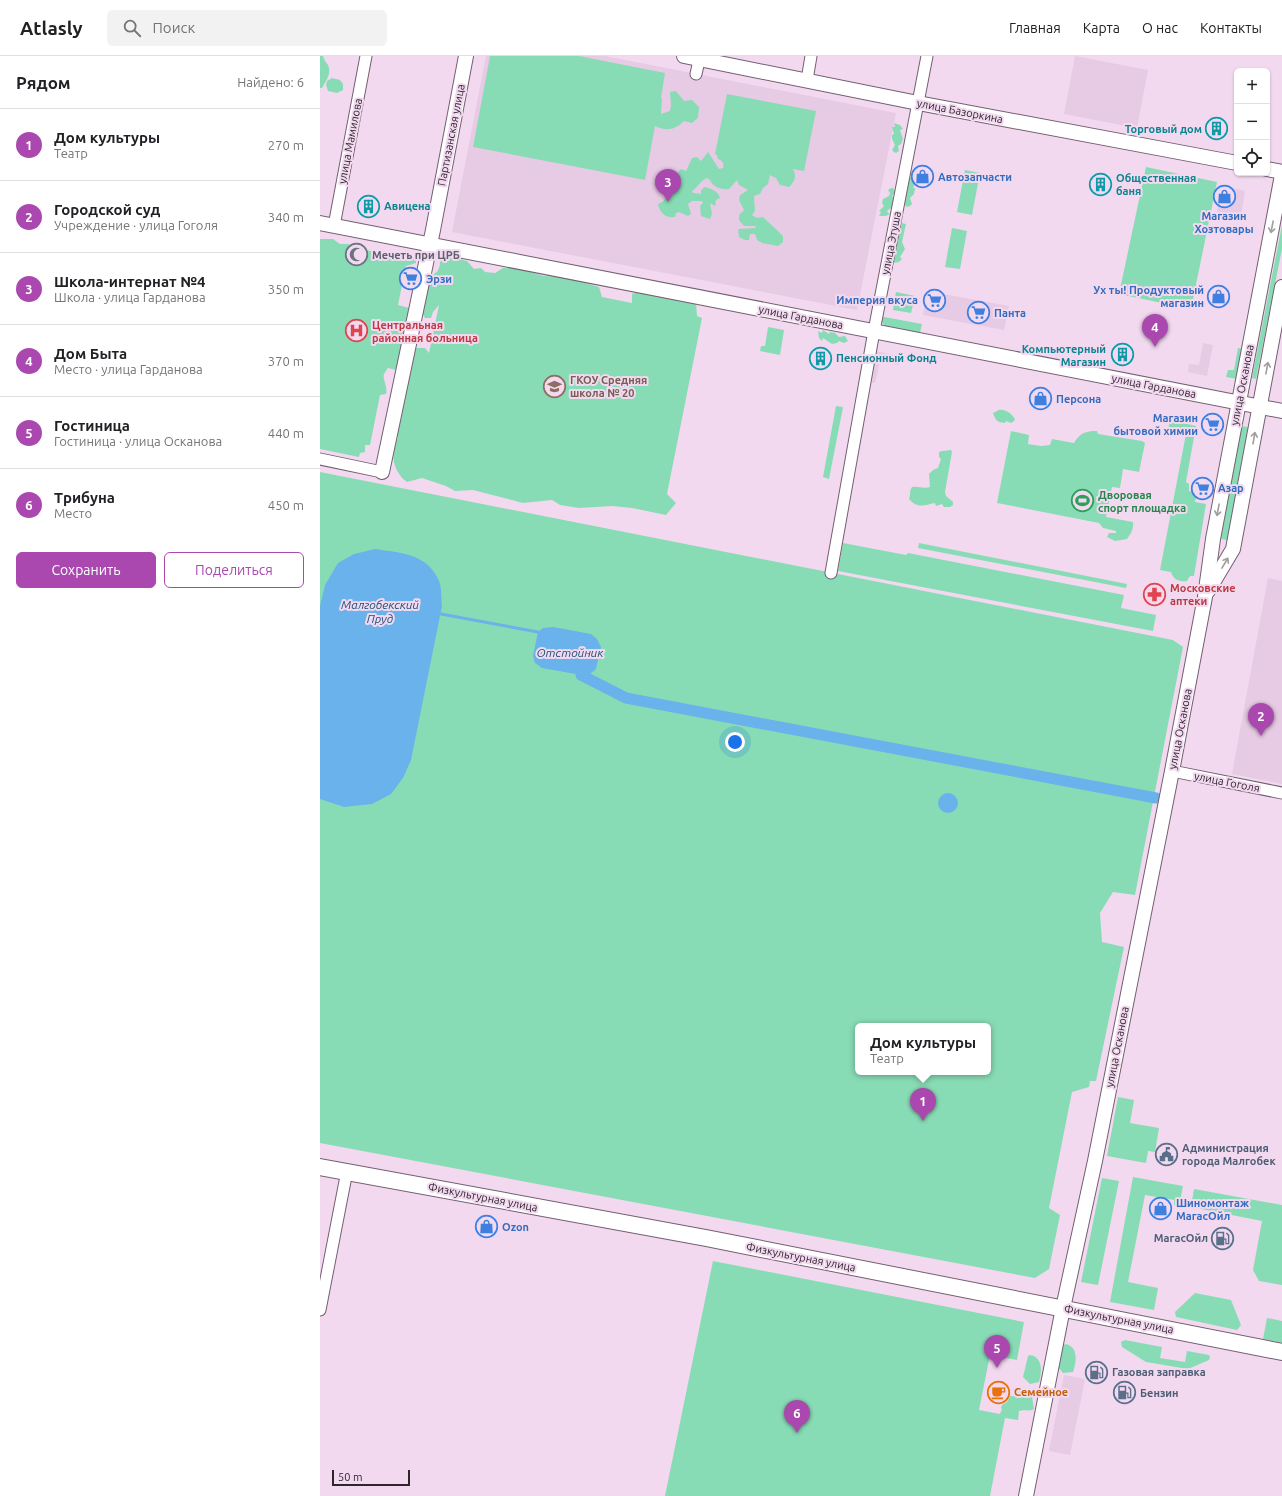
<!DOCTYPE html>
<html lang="ru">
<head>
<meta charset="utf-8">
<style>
	body { margin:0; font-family:Ubuntu,sans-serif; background:#f2f2f2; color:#202124 }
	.controls { position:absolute; right:12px; top:12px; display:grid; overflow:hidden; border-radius:6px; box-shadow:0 1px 3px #0004 }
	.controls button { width:36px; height:36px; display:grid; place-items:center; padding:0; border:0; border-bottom:1px solid #e0e0e0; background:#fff; color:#202124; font:20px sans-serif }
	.scale { position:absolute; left:12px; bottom:10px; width:78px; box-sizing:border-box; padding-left:4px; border:2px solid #2e252d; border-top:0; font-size:11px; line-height:14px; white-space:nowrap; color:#2e252d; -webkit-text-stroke:3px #f2d9ef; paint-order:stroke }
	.you { position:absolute; left:415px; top:686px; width:14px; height:14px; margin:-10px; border:3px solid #fff; border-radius:50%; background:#1a73e8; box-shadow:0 0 0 6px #1a73e833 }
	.badge { display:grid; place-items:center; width:26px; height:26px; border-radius:50%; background:#aa48af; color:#fff; font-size:13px; font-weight:700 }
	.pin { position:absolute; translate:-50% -33px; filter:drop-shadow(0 1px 2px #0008) }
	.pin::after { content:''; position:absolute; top:21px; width:14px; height:12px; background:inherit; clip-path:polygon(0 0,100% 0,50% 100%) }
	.popup { position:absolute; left:535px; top:967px; width:136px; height:52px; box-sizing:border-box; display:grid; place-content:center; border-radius:6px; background:#fff; filter:drop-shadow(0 1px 3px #0005); font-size:13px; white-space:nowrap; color:#757577 }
	.popup b { font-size:15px; color:#202124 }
	.popup::after { content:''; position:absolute; left:50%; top:100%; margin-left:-8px; border:8px solid transparent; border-top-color:#fff }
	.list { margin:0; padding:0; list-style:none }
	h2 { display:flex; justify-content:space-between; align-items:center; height:52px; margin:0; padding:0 16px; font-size:17px }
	h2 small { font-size:13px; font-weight:400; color:#757577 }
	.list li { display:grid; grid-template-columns:26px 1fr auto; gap:12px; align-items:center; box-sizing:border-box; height:72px; padding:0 16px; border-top:1px solid #e0e0e0 }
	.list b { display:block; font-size:15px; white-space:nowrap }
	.list p { margin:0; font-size:13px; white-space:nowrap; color:#757577 }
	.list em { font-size:13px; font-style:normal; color:#757577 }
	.actions { display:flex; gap:8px; padding:12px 16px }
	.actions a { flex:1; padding:9px 0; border:1px solid #aa48af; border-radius:6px; text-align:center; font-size:14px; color:#aa48af }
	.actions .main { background:#aa48af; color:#fff }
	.icon { flex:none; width:22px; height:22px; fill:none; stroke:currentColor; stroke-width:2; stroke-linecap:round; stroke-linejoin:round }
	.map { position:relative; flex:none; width:962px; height:1440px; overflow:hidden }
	header { display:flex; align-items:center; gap:24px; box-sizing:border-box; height:56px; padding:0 20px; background:#fff; border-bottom:1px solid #e0e0e0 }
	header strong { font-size:19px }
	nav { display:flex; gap:22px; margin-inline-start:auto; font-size:14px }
	.search { width:280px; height:36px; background:#f2f2f2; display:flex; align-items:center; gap:10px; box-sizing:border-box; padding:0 14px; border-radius:6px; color:#757577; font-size:15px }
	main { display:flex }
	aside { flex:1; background:#fff }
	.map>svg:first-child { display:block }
</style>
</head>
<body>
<header>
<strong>Atlasly</strong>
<div class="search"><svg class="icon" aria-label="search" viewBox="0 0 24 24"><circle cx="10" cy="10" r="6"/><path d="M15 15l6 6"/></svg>Поиск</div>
<nav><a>Главная</a><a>Карта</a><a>О нас</a><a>Контакты</a></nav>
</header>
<main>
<aside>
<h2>Рядом<small>Найдено: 6</small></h2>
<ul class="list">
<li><span class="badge">1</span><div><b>Дом культуры</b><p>Театр</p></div><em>270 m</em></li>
<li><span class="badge">2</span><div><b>Городской суд</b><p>Учреждение · улица Гоголя</p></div><em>340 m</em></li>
<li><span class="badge">3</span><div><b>Школа-интернат №4</b><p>Школа · улица Гарданова</p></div><em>350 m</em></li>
<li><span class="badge">4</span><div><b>Дом Быта</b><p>Место · улица Гарданова</p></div><em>370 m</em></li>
<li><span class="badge">5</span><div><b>Гостиница</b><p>Гостиница · улица Осканова</p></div><em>440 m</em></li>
<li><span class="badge">6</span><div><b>Трибуна</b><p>Место</p></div><em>450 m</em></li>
</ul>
<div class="actions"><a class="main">Сохранить</a><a>Поделиться</a></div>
</aside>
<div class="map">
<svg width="962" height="1440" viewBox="0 0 962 1440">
	<rect width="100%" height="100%" fill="#f2d9ef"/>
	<!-- built -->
	<g fill="#e7cae4">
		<polygon points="166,0 285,0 576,57 537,254 132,176"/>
		<polygon points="755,0 828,14 817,72 744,58"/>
		<polygon points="912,132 925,135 921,160 897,156 898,147 909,149"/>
		<polygon points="607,235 689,250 684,274 603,259"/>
		<polygon points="883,287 893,289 887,320 868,316 869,308 879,309"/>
		<polygon points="554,295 581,300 579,309 560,306 555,327 548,326"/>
		<polygon points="948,522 962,525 962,728 912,718"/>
		<polygon points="744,1319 765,1323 750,1399 729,1395"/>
	</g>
	<!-- green -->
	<g fill="#88dcb5" fill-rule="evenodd">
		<path d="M0 0H3C4 4 6 6 8 9 12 17 6 25 2 32H0Z"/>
		<path d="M170 0H259L345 17 341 42 342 43 341 58 350 55 351 49 350 36 356 35 364 45 372 44 379 51 378 62 372 67 364 65C361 67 359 70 356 71 349 75 341 73 335 70L325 124 153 91Z"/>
		<polygon points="12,22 20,24 23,28 23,34 17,37 8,35 6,29 7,25"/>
		<path d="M407 38 496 55 484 115 473 113C477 121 475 125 469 131L460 129 456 122 450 119 448 128 443 132 440 138 434 140 435 155 432 159 437 162 443 161 463 180V186L458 190 442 187 437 184 435 178H430L429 184H425L419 181 418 173 436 172 435 170H424L419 164V159L424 154 419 144 420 139 428 134 419 129 417 124 409 133C401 134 393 131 390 124L387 122C380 125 378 131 372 135L373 137 381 138V134L385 131C392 133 398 135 400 142L396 144 395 150 390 147 392 158 390 163 381 160 380 150 383 147 382 145H372L368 148 371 158 368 160 359 156 356 157 355 161C345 162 340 157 338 148L344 145 346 140 348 139 352 128H359L356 124V119L361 113 366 115 372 102 377 101 381 105 388 96 399 113 403 112C404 107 403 105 398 103L397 99 395 98Z"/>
		<polygon points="574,67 580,69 583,73 580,74 583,83 581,88 578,90 579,95 576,97 574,96 572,94 575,89 572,83 572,79 574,78 572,71 575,71"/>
		<polygon points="826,111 897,126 871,253 799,238"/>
		<polygon points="645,114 660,117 652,159 637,156"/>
		<polygon points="595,121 594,125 596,125 593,132 595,132 594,138 590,142 592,148 590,150 587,151 584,148 586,142 584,140 588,122"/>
		<polygon points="571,132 573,132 575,136 572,140 574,143 573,151 568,154 567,156 570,158 566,160 559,160 561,156 559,155 564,150 562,147 563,143 569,140 570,137 568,134"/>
		<polygon points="577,166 586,168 582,186 585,193 580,201 582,203 579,206 573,207 574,203 572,202"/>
		<polygon points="962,169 962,193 936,323 932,322"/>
		<polygon points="632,172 647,175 640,213 625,211"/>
		<path d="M0 183H13L20 188H29L30 191 71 199 72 197C78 197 81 197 85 202L92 200 96 205V207L86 210 78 249 93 253 80 315 68 312C67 314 65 316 64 318 62 323 68 330 66 338L60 339 50 389H45V396L40 397 39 401 0 393Z"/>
		<path d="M127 200 147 205 154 213 161 212 165 216 175 217 183 212H196L224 220 246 221 279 231 282 241 312 247V238L320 235 376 246 377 260 382 262 347 438 356 447 346 459 312 452 292 450 259 452 240 449 232 444 203 447 153 434 135 435 126 430 102 422 87 426C85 424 81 422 80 419 72 409 71 393 78 382L77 374 93 292H105L109 297 119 249 113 256 111 262H105L102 257 108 222C115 218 120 215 120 206Z"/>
		<polygon points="576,236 595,240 591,257 573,254"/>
		<polygon points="559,260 602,268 600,277 565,270 561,265"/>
		<polygon points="448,271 464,274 460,299 440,295 441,290 445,290"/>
		<polygon points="503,274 509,278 510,276 515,277 519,281 525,280 528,285 524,287 519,285 517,287 512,288 503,282 502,285 499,282 498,275 502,277"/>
		<polygon points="918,292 922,293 917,323 906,321 908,314 914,314"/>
		<polygon points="516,350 523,351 509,423 503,421"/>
		<path d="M679 354C685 353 693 358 695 364L691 367 686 365 685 367C677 366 676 365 673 357Z"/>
		<path d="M850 364 876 370 866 426 869 428V435L877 437 875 446 886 448 874 520H870L867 525C860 526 853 524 851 516L840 514 866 378 848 374Z"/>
		<polygon points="921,370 928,371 907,484 901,483"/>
		<path d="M691 375 709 379 708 388 721 390 730 389 732 383 754 387C760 377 765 375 777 375L778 378 822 385 825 387 819 416 803 413 800 432 792 431 786 461 813 466C814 472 811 478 807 483L795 485 787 481 789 477H796V475L783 472 779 467 677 447Z"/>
		<path d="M631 394 632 396 625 436 626 440 633 446V449L630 451H624L622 448 616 450 615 447C604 449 598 453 589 443 591 439 589 435 592 431 599 430 604 433 610 431L609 418 613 414 618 412 621 403 619 401V396L622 395Z"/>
		<path d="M0 416 853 584 863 591 815 839 793 836 780 857 782 886 804 891 776 1025H770L769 1031 752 1036 729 1152 740 1159 729 1213 715 1222 0 1087ZM538 970H668V1016H538Z"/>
		<polygon points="523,487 586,499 588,497 804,539 801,552 836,559 833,575 518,515"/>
		<polygon points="599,487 807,528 806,532 598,492"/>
		<polygon points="798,1041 814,1044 810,1067 839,1072 835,1096 828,1095 826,1107 787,1100"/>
		<polygon points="813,1121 863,1130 859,1150 854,1149 854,1144 825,1139 808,1226 838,1232 834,1254 790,1246"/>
		<polygon points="782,1122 799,1125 778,1229 761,1226"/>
		<polygon points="874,1133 962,1149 962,1229 939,1225 933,1214 942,1165 871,1151"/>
		<path d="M393 1205 704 1266 697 1304 670 1299 659 1354 680 1358 682 1353 681 1352 682 1349 687 1346 690 1340H696L699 1335 705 1334 707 1338 712 1341 714 1353C708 1356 705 1353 699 1355L698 1364 685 1362 670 1440H345Z"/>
		<polygon points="875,1237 911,1244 921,1269 917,1274 856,1261 855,1256"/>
		<polygon points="947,1262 962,1265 962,1287 943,1283"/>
		<polygon points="805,1284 842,1291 840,1302 865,1306 867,1295 889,1299 890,1301 889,1304 868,1313 826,1306 802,1291 801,1286"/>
		<path d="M746 1288C759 1291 756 1307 753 1316L743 1317 737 1310 741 1290Z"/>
		<path d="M710 1299C723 1301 722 1316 719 1326L710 1328 703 1321 708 1300Z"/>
	</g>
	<!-- water -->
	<g fill="#6ab2eb">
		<path d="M55 493C81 497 107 497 119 525 122 532 121 542 122 550L91 704 83 722 71 738 52 748 24 751 0 743V550L5 529 18 507 34 498Z"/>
		<polygon points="233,571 271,578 277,583 281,591 276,613 270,618 261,619 222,612 215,607 213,600 218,576 223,572"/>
		<circle cx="628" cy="747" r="10"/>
	</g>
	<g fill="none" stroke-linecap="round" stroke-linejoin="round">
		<!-- stream -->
		<polyline stroke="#6ab2eb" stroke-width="3" points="121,558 218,576"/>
		<!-- canal -->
		<polyline stroke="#6ab2eb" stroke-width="11" points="261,619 306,642 836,742"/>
		<defs>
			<g id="minor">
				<polyline points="376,18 380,0"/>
				<polyline points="487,24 491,0"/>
				<polyline points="14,170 46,0"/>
				<polyline points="0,403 62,416"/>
				<polyline points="511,517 554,275 607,0"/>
				<polyline points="852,715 962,737"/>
				<polyline points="0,1254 27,1115"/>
			</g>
			<g id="tertiary">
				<polyline points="364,0 598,47 917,107"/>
				<polyline points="947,113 962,116"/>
				<polyline points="0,167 962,355"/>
				<polyline points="62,416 113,174 146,0"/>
				<polyline points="888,535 913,493 962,231"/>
				<polyline points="706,1440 743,1252 775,1105 852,715 885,541 893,483 962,119"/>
			</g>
			<polyline id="secondary" points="0,1111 386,1182 962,1296"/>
		</defs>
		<!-- minor casing -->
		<use href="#minor" stroke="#745f72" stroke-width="13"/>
		<!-- tertiary casing -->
		<use href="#tertiary" stroke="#745f72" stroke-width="16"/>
		<!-- secondary casing -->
		<use href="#secondary" stroke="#745f72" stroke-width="18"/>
		<!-- minor -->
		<use href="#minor" stroke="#fff" stroke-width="11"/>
		<!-- tertiary -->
		<use href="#tertiary" stroke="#fff" stroke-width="14"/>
		<!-- secondary -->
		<use href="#secondary" stroke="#fff" stroke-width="16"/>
	</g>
	<!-- one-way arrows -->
	<defs><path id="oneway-shaft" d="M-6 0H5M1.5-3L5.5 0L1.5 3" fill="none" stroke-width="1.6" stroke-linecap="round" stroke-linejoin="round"/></defs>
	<g stroke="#a19da0">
		<use href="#oneway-shaft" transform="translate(952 171) rotate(101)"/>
		<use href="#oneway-shaft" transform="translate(947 312) rotate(-79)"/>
		<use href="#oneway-shaft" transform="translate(934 382) rotate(-80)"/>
		<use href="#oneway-shaft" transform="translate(898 454) rotate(101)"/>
		<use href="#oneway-shaft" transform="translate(905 507) rotate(-59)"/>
	</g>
	<!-- icons -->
	<defs>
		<symbol id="building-ring" viewBox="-11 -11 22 22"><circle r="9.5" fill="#f2d9ef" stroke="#0f9aa8" stroke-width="1.5"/><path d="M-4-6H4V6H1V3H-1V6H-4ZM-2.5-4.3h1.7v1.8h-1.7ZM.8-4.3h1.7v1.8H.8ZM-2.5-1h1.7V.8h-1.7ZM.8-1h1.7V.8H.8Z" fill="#0f9aa8"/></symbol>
		<symbol id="shop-ring" viewBox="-11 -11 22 22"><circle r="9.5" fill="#f2d9ef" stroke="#3f7fe0" stroke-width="1.5"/><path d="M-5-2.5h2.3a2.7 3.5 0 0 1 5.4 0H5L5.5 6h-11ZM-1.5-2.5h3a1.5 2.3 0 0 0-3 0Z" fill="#3f7fe0"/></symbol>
		<symbol id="mosque-ring" viewBox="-11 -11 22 22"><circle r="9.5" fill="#f2d9ef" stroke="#6b7280" stroke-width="1.5"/><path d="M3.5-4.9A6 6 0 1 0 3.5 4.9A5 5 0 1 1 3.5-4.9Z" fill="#6b7280"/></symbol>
		<symbol id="supermarket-ring" viewBox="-11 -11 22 22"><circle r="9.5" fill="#f2d9ef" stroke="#3f7fe0" stroke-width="1.5"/><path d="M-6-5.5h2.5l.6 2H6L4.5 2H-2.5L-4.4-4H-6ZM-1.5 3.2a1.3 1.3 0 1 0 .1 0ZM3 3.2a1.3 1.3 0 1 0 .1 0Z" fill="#3f7fe0"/></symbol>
		<symbol id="hospital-ring" viewBox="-11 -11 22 22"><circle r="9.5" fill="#f2d9ef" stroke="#e0444e" stroke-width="1.5"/><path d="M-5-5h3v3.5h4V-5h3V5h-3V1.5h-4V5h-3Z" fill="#e0444e"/></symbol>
		<symbol id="school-ring" viewBox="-11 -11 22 22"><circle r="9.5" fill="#f2d9ef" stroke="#8d6e63" stroke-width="1.5"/><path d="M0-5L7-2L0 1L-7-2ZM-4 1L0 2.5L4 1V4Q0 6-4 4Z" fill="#8d6e63"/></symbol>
		<symbol id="stadium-ring" viewBox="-11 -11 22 22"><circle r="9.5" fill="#f2d9ef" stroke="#2e9e5b" stroke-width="1.5"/><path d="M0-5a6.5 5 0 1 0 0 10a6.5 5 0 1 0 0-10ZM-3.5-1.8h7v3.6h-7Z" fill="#2e9e5b"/></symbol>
		<symbol id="pharmacy-ring" viewBox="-11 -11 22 22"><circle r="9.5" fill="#f2d9ef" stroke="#e0444e" stroke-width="1.5"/><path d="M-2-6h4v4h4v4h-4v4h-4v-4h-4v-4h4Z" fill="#e0444e"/></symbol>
		<symbol id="civic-ring" viewBox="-11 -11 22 22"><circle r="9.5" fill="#f2d9ef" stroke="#5c6f8a" stroke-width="1.5"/><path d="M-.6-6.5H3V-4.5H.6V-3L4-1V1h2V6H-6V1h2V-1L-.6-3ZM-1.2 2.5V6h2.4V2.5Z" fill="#5c6f8a"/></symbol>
		<symbol id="fuel-ring" viewBox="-11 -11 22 22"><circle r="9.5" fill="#f2d9ef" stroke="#5c6f8a" stroke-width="1.5"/><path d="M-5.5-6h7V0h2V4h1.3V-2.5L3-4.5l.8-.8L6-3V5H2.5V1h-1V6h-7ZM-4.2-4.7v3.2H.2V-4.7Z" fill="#5c6f8a"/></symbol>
		<symbol id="cafe-ring" viewBox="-11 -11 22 22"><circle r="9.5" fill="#f2d9ef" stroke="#e8710a" stroke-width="1.5"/><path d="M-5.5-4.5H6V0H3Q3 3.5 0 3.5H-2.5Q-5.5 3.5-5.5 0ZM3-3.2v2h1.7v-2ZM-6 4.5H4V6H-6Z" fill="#e8710a"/></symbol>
	</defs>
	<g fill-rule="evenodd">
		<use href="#building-ring" x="884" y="60" width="25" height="25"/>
		<use href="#shop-ring" x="590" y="108" width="25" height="25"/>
		<use href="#building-ring" x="768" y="116" width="25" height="25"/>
		<use href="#shop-ring" x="892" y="128" width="25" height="25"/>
		<use href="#building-ring" x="36" y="138" width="25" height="25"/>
		<use href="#mosque-ring" x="24" y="186" width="25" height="25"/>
		<use href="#supermarket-ring" x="78" y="210" width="25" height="25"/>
		<use href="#shop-ring" x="886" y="228" width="25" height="25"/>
		<use href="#supermarket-ring" x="602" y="232" width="25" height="25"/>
		<use href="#supermarket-ring" x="646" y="244" width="25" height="25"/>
		<use href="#hospital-ring" x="24" y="262" width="25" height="25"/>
		<use href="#building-ring" x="790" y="286" width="25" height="25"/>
		<use href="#building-ring" x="488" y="290" width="25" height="25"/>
		<use href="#school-ring" x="222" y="318" width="25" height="25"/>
		<use href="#shop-ring" x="708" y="330" width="25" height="25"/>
		<use href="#supermarket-ring" x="880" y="356" width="25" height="25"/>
		<use href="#supermarket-ring" x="870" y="420" width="25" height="25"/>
		<use href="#stadium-ring" x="750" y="432" width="25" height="25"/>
		<use href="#pharmacy-ring" x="822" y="526" width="25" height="25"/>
		<use href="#civic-ring" x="834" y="1086" width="25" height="25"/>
		<use href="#shop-ring" x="828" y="1140" width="25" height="25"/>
		<use href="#shop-ring" x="154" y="1158" width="25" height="25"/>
		<use href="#fuel-ring" x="890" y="1170" width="25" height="25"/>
		<use href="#fuel-ring" x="764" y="1304" width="25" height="25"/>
		<use href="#cafe-ring" x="666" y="1324" width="25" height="25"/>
		<use href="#fuel-ring" x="792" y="1324" width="25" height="25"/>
	</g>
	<g text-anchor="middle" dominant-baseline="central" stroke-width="4" stroke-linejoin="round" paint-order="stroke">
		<!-- street labels -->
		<g font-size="11" fill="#2e252d" stroke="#f2d9ef">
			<text transform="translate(640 55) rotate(11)">улица Базоркина</text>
			<text transform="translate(131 79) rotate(-79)">Партизанская улица</text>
			<text transform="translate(30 85) rotate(-79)">улица Мамилова</text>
			<text transform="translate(571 187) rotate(-79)">улица Этуша</text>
			<text transform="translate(481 261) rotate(11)">улица Гарданова</text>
			<text transform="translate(922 329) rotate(-79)">улица Осканова</text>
			<text transform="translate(834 330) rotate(11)">улица Гарданова</text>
			<text transform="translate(860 673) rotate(-79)">улица Осканова</text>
			<text transform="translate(907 726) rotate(11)">улица Гоголя</text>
			<text transform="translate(797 991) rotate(-79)">улица Осканова</text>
			<text transform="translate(163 1141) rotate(11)">Физкультурная улица</text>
			<text transform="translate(481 1201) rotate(11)">Физкультурная улица</text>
			<text transform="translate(799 1263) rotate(11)">Физкультурная улица</text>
		</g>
		<!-- culture labels -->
		<g font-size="11" font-weight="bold" fill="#0d838f" stroke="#f2d9ef" text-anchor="start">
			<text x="882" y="73" text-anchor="end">Торговый дом</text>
			<text x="796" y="122">Общественная<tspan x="796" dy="13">баня</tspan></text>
			<text x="64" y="150">Авицена</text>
			<text x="786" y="293" text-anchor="end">Компьютерный<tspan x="786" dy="13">Магазин</tspan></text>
			<text x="516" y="302">Пенсионный Фонд</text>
		</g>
		<!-- shop labels -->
		<g font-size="11" font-weight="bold" fill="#366cbe" stroke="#f2d9ef" text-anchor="start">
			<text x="618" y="121">Автозапчасти</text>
			<text x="904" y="160" text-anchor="middle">Магазин<tspan x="904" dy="13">Хозтовары</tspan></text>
			<text x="106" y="223">Эрзи</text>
			<text x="884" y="234" text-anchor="end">Ух ты! Продуктовый<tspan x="884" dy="13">магазин</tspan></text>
			<text x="598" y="244" text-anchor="end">Империя вкуса</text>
			<text x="674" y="257">Панта</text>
			<text x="736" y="343">Персона</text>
			<text x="878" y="362" text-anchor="end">Магазин<tspan x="878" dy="13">бытовой химии</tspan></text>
			<text x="898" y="432">Азар</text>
			<text x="856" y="1147">Шиномонтаж<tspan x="856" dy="13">МагасОйл</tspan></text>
			<text x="182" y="1171">Ozon</text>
		</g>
		<!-- worship labels -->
		<g font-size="11" font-weight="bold" fill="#5b616d" stroke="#f2d9ef" text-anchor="start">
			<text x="52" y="199">Мечеть при ЦРБ</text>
		</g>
		<!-- health labels -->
		<g font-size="11" font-weight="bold" fill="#be3a42" stroke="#f2d9ef" text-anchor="start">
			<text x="52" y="269">Центральная<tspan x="52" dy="13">районная больница</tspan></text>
			<text x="850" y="532">Московские<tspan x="850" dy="13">аптеки</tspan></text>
		</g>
		<!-- education labels -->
		<g font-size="11" font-weight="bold" fill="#785e54" stroke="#f2d9ef" text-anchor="start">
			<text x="250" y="324">ГКОУ Средняя<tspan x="250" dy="13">школа № 20</tspan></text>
		</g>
		<!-- leisure labels -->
		<g font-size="11" font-weight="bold" fill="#27864d" stroke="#f2d9ef" text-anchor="start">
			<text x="778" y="439">Дворовая<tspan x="778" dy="13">спорт площадка</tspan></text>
		</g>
		<!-- service labels -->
		<g font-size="11" font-weight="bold" fill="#4e5e75" stroke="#f2d9ef" text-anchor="start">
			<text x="862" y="1092">Администрация<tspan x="862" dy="13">города Малгобек</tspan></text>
			<text x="888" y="1182" text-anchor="end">МагасОйл</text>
			<text x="792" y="1316">Газовая заправка</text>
			<text x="820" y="1337">Бензин</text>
		</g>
		<!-- food labels -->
		<g font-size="11" font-weight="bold" fill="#c56008" stroke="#f2d9ef" text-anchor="start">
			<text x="694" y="1336">Семейное</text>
		</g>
		<!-- water labels -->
		<g font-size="12" font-style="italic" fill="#1c5177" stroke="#f2d9ef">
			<text x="60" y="548">Малгобекский<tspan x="60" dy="14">Пруд</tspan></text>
			<text x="250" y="596">Отстойник</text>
		</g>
	</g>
</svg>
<div class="controls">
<button>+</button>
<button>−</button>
<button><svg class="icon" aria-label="locate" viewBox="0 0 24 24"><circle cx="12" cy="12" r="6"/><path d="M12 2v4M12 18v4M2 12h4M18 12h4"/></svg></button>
</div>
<div class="scale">50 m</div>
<div class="you"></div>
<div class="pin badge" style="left:603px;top:1065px">1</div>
<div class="popup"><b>Дом культуры</b>Театр</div>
<div class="pin badge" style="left:941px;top:680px">2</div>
<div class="pin badge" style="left:348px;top:146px">3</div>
<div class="pin badge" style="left:835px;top:291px">4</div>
<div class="pin badge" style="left:677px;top:1312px">5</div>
<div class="pin badge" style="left:477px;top:1377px">6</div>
</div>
</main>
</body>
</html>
